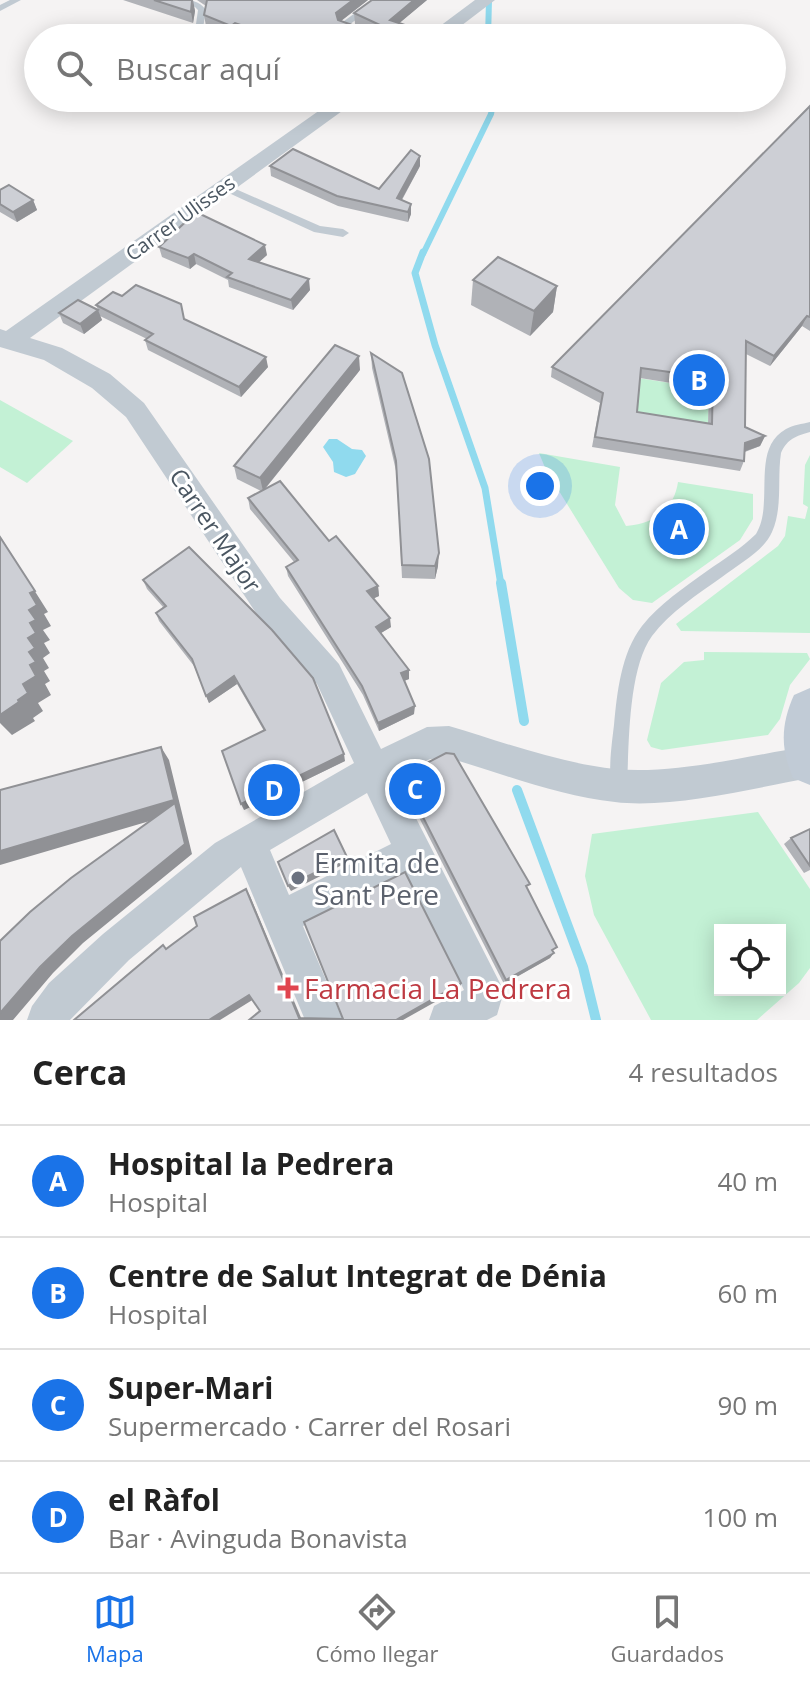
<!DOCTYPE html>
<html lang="es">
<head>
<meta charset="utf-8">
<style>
	body { margin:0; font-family:"Open Sans",sans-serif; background:#f6f6f6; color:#222 }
	.controls { position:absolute; right:24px; bottom:24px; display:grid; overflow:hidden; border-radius:0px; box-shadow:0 4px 20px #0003 }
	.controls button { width:72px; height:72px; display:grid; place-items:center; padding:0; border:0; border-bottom:2px solid #e0e0e0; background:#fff; color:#222; font:40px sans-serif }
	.you { position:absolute; left:540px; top:486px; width:28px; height:28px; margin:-20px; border:6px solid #fff; border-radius:50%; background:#1a73e8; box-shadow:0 0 0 12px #1a73e833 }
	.badge { display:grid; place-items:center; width:52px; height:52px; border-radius:50%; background:#1a73e8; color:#fff; font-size:26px; font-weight:700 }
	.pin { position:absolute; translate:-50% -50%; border:4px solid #fff; box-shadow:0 2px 8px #0006 }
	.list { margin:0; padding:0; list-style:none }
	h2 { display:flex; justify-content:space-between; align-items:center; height:104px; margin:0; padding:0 32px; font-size:34px }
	h2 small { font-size:26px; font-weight:400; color:#767676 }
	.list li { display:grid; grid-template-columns:52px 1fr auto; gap:24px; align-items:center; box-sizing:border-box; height:112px; padding:0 32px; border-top:2px solid #e0e0e0 }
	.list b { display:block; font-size:30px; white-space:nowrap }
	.list p { margin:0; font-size:26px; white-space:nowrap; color:#767676 }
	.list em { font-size:26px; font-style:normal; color:#767676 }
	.icon { flex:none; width:44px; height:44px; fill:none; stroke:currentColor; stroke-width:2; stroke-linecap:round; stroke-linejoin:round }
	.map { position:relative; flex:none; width:810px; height:1020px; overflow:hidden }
	.search { position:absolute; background:#fff; box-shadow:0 4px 20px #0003; left:24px; right:24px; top:24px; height:88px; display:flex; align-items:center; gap:20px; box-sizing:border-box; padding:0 28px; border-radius:44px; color:#767676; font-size:30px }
	.sheet { height:552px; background:#fff }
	nav { display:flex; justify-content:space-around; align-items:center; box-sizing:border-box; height:112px; border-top:2px solid #e0e0e0; background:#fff; font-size:22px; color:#767676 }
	nav a { display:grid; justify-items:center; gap:4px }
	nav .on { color:#1a73e8 }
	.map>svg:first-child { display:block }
</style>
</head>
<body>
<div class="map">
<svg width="810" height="1020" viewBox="0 0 810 1020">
	<rect width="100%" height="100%" fill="#f5f3f3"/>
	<!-- green -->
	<g fill="#c3f1d5" fill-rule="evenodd">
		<polygon points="638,378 709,389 708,434 634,423"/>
		<polygon points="0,400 73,441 27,483 0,467"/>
		<path d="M539 453 620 467 615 505 626 526C653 524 674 510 678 482L753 494V519L740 540 652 603 633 600 619 588 546 470Z"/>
		<polygon points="810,455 810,633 681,631 676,624 778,546 785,536 788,516 805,519 808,507 803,504 805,465"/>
		<polygon points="704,652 807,653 810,659 790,685 780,719 768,735 662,750 651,747 647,740 661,683 684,662 704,660"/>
		<path d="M758 812 810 889V968L799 983 757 1020H651L594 915 585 876 592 834ZM720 930H780V990H720Z"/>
	</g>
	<!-- water -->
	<polygon fill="#90daee" points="329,439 337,439 352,449 362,450 366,456 355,474 346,477 334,472 333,462 323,447"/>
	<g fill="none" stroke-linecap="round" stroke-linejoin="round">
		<!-- stream-far2 -->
		<g stroke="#90daee" stroke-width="6">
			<polyline points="488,38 489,0"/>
			<polyline points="423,254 491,114 494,98"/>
		</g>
		<!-- stream-far1 -->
		<polyline stroke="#90daee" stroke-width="7" points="423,252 415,273 435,345 485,488 501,585"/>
		<!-- stream -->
		<g stroke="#90daee" stroke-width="10">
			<polyline points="501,583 524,721"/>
			<polyline points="517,790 583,967 596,1020"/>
		</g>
		<!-- lane -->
		<g fill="#c1cad2" fill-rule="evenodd">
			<polygon points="10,0 21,0 0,11 0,5"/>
			<path d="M178 0C190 0 199 0 206 10L203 28 223 38H211L195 31 198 10 195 7Z"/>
			<polygon points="373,0 382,0 349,25 379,38 367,38 340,28 340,24"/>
			<polygon points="222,183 320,226 343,229 349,233 343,237 314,232 218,188 218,184"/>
			<path d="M810 422V432C796 436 787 439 781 453 777 479 783 507 772 532 764 551 739 564 722 577 698 594 670 612 652 636 628 669 629 745 627 786L625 792 619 794 613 792C607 777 612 742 614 725 617 693 621 653 642 626 659 604 685 587 707 571 724 559 742 548 756 534 775 503 750 449 786 429 793 425 802 424 810 422Z"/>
		</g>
		<!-- street -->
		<g fill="#c1cad2" fill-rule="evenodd">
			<polygon points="475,0 495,0 445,38 424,38"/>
			<path d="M337 98H360L30 338 62 348 110 374 144 403 280 598 339 664 381 749 427 727 449 726C503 742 559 763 615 769 674 775 751 755 810 746V778C754 788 671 809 615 802 559 796 503 774 449 758L430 759 395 777 504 991 497 1015 487 1020H429L434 1006 464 990 406 875 303 926 343 1020H305L241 867 129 960 70 1020H27L32 1006 49 983 103 934 215 843 354 763 317 684 258 616 126 417 92 388 44 360 0 347V329L6 331ZM367 793 391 844 289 895 270 850Z"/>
		</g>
		<!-- secondary -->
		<path fill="#c1cbd6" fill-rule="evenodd" d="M810 688V785L793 778C780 748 781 724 794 695Z"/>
	</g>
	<!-- wall -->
	<g fill="#b0b2b7" fill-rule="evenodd">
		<polygon points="123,0 192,0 195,11 193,23"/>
		<polygon points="197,0 368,0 341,21 366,30 355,24 354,13 372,0 427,0 399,23 414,28 414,38 249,38 237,34 233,37 206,26 204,15 206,6"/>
		<polygon points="428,98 453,98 445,107 428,101"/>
		<path d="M810 106V331L802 326 770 366 746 354 745 427 765 436 760 446 745 452 744 461 740 471 592 447 600 403 551 377 552 367ZM640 378 709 389 708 424 637 412Z"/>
		<polygon points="270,166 379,189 420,166 402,200 411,204 411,214 408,222 338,206 271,176"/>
		<polygon points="0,190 33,200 37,210 17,222 0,212"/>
		<polygon points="159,247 267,255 259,262 310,290 293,310 229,287 228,280 196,264 190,269 162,257"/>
		<polygon points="473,280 557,286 553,312 530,336 471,305"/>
		<polygon points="122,296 185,320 268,367 241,397 148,350 145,340 147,339 100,316 102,320 84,334 63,323 59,313 98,310 96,305"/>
		<polygon points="371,353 438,566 435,579 402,578 397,475 372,368"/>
		<polygon points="360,370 265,489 329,541 378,586 379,596 374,598 391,627 381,633 409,670 409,679 404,681 414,714 379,731 363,695 288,576 286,567 294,562 250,509 248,498 261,491 237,479 234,466"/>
		<polygon points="143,580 345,761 244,810 264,731 237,684 209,703 194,666 159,621 156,613 163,607 147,589"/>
		<polygon points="402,776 527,888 553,952 550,958 504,984 402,784"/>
		<polygon points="810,829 810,870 804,873 784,844 791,838"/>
	</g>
	<!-- shaded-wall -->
	<g fill="#909195">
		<polygon points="193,0 195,11 193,23 191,12"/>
		<polygon points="353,0 368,0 337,24 336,13"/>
		<polygon points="414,0 427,0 390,31 390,20"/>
		<polygon points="235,23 237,34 233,37 231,26"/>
		<polygon points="414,28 414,38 399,38"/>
		<polygon points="445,98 453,98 445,107"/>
		<polygon points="420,156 420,166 397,208 397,198"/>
		<polygon points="33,200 37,210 17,222 13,212"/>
		<polygon points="411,204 411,214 408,222 408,212"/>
		<polygon points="265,245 267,255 251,269 249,259"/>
		<polygon points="194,254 196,264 190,269 188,258"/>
		<polygon points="309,279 310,290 293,310 291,300"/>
		<polygon points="557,286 553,312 530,336 534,311"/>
		<polygon points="98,310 102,320 84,334 80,324"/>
		<polygon points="807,316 802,326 770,366 774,356"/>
		<polygon points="359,356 360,370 263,491 260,478"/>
		<polygon points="266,357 268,367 241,397 239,387"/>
		<polygon points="765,436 760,446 740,453 745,443"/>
		<polygon points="0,536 48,612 44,614 51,626 43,630 50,640 44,643 50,653 43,658 49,668 44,671 50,681 45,684 51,695 38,703 43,711 33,718 35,721 12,735 0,723 0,715 18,700 30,665 28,638 30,623 29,610"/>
		<polygon points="439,553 438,566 435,579 435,566"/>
		<polygon points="378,586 379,596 368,601 367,591"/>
		<polygon points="390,618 391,627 376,636 376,627"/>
		<polygon points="409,670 409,679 401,682 401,673"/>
		<polygon points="234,676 237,684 209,703 206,696"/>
		<polygon points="415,706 414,714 379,731 378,723"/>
		<polygon points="161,747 169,760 192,854 83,943 53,973 13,1020 0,1020 0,1013 177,813 0,865 0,851"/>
		<polygon points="344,754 345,761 244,810 241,804"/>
		<polygon points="347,857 348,862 291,891 288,886"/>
		<polygon points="246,889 250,896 302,1020 299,1018"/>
		<polygon points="554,953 550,958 504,984 506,980"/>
		<polygon points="461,983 460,988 403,1020 396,1020"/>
		<polygon points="249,995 254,999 220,1020 209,1020"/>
	</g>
	<!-- building -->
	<g fill="#cdcfd5" stroke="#909195" stroke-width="2" fill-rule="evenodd">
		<polygon points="154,0 192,0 191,12"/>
		<polygon points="207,0 353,0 336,13 338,20 366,30 379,30 382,26 354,13 372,0 414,0 390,20 414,28 399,38 279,38 235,23 231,26 204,15"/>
		<path d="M810 106V317L807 316 774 356 746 341 745 427 765 436 745 443 744 461 595 437 603 393 552 367ZM641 368 713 378 712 424 637 412Z"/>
		<polygon points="293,149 379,189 411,150 420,156 397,198 411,204 408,212 337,196 270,166"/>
		<polygon points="9,185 33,200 13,212 0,204 0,190"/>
		<polygon points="196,212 265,245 249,259 309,279 291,300 227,277 232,273 194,254 188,258 159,247"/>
		<polygon points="498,257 557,286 534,311 473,280"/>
		<polygon points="136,285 181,304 184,319 266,357 239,387 145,340 153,334 96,305 113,292 122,296"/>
		<polygon points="78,300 98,310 80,324 59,313"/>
		<polygon points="335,345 359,356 260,478 234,466"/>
		<polygon points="371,353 402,373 429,459 439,553 435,566 402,565 396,461"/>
		<polygon points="280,481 329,541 336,536 378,586 367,591 390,618 376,627 409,670 401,673 415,706 378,723 362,686 286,567 298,560 248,498"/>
		<polygon points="0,537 35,591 30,593 37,605 29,610 36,620 30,623 36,633 28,638 35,648 29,652 36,662 30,665 36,676 23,684 28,693 18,700 19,702 0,715"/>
		<polygon points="189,547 272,630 313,678 344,754 241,804 222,751 265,730 234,676 206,696 192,659 156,613 166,606 143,580"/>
		<polygon points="161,747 174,800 0,851 0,790"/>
		<polygon points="446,753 454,754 530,884 526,886 557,947 552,950 554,953 506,980 402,776"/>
		<polygon points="175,803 185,844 72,936 40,967 0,1013 0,941 30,912 71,878"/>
		<polygon points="810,829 810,866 791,838"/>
		<polygon points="334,830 347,857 288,886 278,862"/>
		<polygon points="405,872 461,983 396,1020 249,1020 260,1011 249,995 209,1020 74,1020 163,945 166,949 197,926 194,917 246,889 299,1018 343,1019 304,922"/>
	</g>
	<!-- markers -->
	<circle fill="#6b7280" stroke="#fff" stroke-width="3" cx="298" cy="878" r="8"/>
	<path fill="#e0444e" stroke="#fff" stroke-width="3" d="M284 976h8v8h8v8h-8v8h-8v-8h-8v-8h8z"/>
	<g text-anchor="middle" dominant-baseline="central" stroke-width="6" stroke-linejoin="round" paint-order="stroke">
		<!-- far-street labels -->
		<g font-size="20" fill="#4a5661" stroke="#fff">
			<text transform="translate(180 218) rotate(-36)">Carrer Ulisses</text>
		</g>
		<!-- street labels -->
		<g font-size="24" fill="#4a5661" stroke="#fff">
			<text transform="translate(216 530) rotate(56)">Carrer Major</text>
		</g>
		<!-- near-worship labels -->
		<g font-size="28" fill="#5b616d" stroke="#fff" text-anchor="start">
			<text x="314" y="862">Ermita de<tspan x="314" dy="32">Sant Pere</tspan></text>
		</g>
		<!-- near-health labels -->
		<g font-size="28" fill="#be3a42" stroke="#fff" text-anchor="start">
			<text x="304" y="988">Farmacia La Pedrera</text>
		</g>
	</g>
</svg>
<div class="controls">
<button><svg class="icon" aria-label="locate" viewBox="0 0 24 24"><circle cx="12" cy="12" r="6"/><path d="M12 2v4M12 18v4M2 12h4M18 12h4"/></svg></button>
</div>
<div class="you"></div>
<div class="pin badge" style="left:679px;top:529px">A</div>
<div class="pin badge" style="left:699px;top:380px">B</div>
<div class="pin badge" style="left:415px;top:789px">C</div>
<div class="pin badge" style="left:274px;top:790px">D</div>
<div class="search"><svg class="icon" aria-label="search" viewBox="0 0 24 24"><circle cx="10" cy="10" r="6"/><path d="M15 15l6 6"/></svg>Buscar aquí</div>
</div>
<section class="sheet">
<h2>Cerca<small>4 resultados</small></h2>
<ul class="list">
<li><span class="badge">A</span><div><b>Hospital la Pedrera</b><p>Hospital</p></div><em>40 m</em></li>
<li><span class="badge">B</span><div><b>Centre de Salut Integrat de Dénia</b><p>Hospital</p></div><em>60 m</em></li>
<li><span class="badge">C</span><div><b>Super-Mari</b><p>Supermercado · Carrer del Rosari</p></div><em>90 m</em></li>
<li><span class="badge">D</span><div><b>el Ràfol</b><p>Bar · Avinguda Bonavista</p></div><em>100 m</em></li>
</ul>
</section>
<nav>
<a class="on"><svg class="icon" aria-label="map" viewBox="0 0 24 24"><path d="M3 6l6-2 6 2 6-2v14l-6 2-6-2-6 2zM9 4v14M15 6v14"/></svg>Mapa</a>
<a><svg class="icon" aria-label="directions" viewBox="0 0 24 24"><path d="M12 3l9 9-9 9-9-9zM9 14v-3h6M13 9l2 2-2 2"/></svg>Cómo llegar</a>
<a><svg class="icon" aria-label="saved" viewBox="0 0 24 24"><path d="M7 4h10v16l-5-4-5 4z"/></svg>Guardados</a>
</nav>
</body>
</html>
